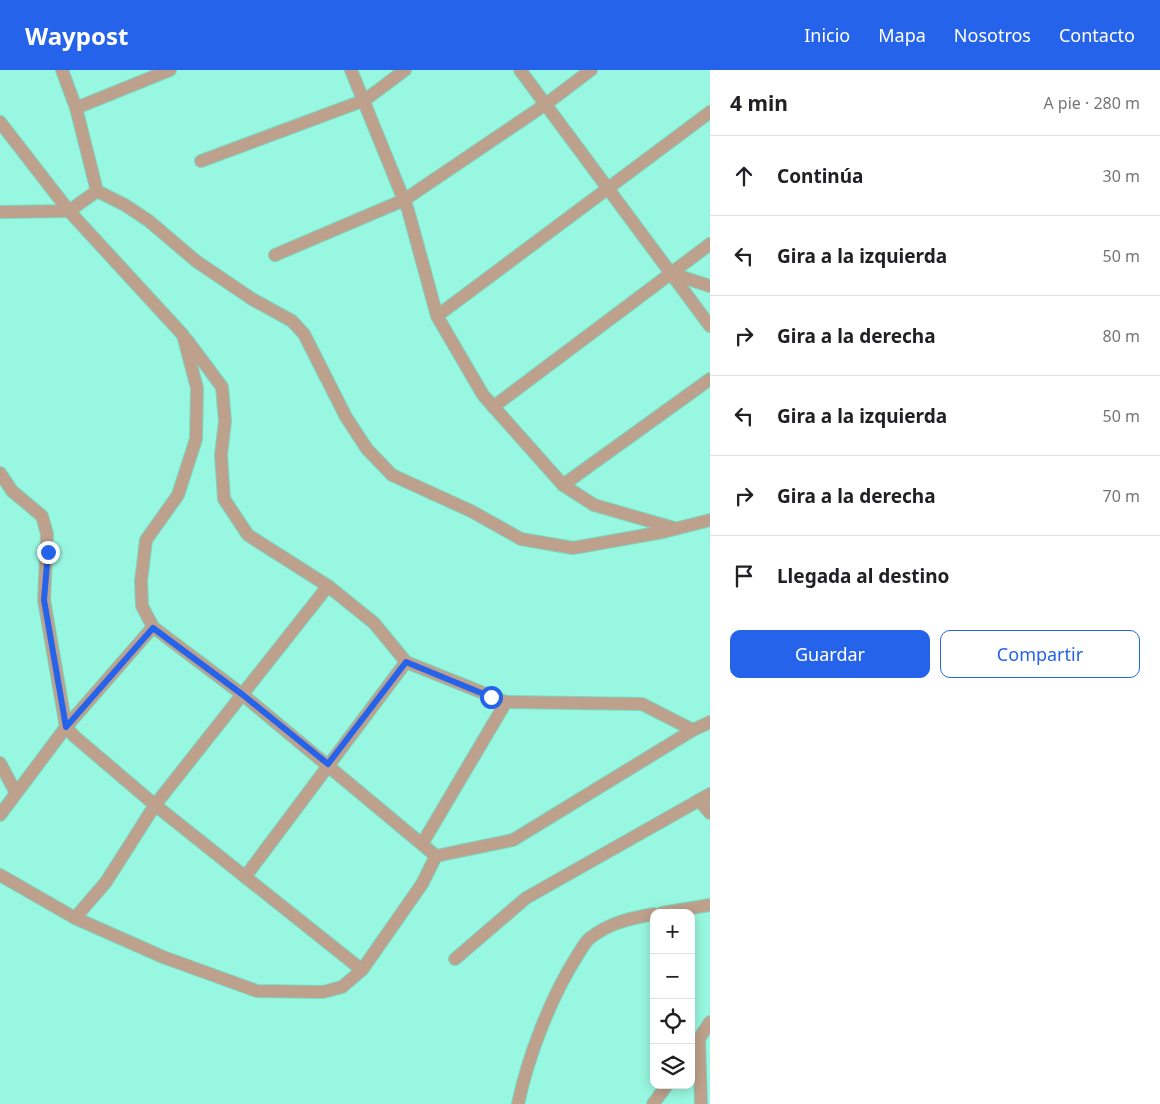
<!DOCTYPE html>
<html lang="es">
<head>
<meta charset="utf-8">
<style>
	body { margin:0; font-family:"Noto Sans",sans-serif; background:#f6f6f6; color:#202124 }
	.controls { position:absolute; right:15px; bottom:15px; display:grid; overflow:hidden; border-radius:10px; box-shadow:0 2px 12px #0003 }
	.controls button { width:45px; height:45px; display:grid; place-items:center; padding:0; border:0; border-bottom:1px solid #e0e0e0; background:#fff; color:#202124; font:25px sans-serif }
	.stop { position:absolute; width:15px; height:15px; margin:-11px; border:4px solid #2563eb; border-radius:50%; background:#fff }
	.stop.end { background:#2563eb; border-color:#fff; box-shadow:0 1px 5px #0008 }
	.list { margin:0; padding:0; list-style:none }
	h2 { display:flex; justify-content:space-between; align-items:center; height:65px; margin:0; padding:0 20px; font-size:21px }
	h2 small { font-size:16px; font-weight:400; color:#757577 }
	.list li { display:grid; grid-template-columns:32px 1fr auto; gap:15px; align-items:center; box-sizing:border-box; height:80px; padding:0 20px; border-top:1px solid #e0e0e0 }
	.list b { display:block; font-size:19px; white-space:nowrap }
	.list em { font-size:16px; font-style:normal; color:#757577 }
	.actions { display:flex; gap:10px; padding:15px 20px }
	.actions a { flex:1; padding:11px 0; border:1px solid #2563eb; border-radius:10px; text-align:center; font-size:18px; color:#2563eb }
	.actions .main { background:#2563eb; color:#fff }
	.icon { flex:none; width:28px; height:28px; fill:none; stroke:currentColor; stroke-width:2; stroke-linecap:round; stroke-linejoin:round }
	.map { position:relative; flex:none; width:710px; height:1034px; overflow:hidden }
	header { display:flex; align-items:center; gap:30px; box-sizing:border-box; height:70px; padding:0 25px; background:#2563eb; color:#fff }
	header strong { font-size:24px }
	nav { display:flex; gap:28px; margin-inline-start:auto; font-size:18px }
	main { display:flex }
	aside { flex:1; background:#fff }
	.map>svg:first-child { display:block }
</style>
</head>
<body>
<header>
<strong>Waypost</strong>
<nav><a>Inicio</a><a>Mapa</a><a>Nosotros</a><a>Contacto</a></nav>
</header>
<main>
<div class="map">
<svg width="710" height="1034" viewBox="0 0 710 1034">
	<rect width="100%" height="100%" fill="#98f7e0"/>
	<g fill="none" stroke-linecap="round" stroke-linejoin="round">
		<defs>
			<g id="minor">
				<polyline points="62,0 76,38 97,121"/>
				<polyline points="351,0 408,140 437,246 483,325 563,415 594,435 674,458"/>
				<polyline points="520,0 710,256"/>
				<polyline points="76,38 170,0"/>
				<polyline points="0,52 69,141 183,265 197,318 196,369 178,425 146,470 141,511 142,536 153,557 243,625 436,786"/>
				<polyline points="201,91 365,30 405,0"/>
				<polyline points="97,121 125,135 149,151 196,191 252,229 292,251 304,264 346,347 367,379 392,405 471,441 521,469 573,478 663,462 710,450"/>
				<polyline points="0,142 69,141 97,121"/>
				<polyline points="275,185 404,130 546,34 591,0"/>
				<polyline points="670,203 710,216"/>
				<polyline points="437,246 710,42"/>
				<polyline points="187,270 222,317 225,351 221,385 224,429 248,465 328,516 374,553 406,592 506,632 642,634 693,660"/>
				<polyline points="493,337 710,174"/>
				<polyline points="0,403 12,421 42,446 47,464 44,530 66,657 74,666 155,735 362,900"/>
				<polyline points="563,415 710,309"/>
				<polyline points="0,693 16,723"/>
				<polyline points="699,730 710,743"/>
				<polyline points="0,745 66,657 153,557"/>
				<polyline points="422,774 506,632"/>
				<polyline points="436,786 513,770 693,660 710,652"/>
				<polyline points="0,805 75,848 163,887 257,921 323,922 342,917 362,900 422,814 436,786"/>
				<polyline points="245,807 406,592"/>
				<polyline points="662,843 710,835"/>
				<polyline points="75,848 106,812 155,735 328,516"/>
				<polyline points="455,889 526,828 710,724"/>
				<polyline points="699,968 701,1034"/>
				<polyline points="695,975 710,952"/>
				<path d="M518 1034C528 986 551 927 577 886 581 880 585 872 590 868 609 853 631 848 654 844"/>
				<polyline points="653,1034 667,1015"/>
			</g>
		</defs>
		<!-- minor casing -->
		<use href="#minor" stroke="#7fd3bf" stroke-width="14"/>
		<!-- minor -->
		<use href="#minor" stroke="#bda18d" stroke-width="12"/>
	</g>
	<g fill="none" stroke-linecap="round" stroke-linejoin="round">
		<!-- route -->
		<polyline stroke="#2563eb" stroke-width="6" points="48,482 44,530 66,657 153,558 243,625 328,694 406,592 491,627"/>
	</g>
</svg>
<div class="controls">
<button>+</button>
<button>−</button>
<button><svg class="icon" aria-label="locate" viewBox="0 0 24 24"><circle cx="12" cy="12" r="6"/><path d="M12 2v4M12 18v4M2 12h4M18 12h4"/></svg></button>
<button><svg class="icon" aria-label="layers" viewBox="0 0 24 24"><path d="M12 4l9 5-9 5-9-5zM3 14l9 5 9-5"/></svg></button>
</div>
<div class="stop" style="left:491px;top:627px"></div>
<div class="stop end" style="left:48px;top:482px"></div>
</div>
<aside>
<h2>4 min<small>A pie · 280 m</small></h2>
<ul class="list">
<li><svg class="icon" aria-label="ahead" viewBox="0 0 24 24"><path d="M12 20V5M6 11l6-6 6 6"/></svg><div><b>Continúa</b></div><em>30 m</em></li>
<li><svg class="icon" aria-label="left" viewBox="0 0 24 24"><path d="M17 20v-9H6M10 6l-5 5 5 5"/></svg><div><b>Gira a la izquierda</b></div><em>50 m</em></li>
<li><svg class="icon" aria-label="right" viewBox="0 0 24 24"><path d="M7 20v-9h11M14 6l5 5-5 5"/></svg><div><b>Gira a la derecha</b></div><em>80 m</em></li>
<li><svg class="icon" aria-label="left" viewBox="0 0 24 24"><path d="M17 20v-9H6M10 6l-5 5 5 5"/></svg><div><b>Gira a la izquierda</b></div><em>50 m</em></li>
<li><svg class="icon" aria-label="right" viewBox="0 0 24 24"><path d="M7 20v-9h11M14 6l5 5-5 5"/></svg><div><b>Gira a la derecha</b></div><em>70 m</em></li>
<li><svg class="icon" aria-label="arrive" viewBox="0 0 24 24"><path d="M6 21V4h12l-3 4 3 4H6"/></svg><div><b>Llegada al destino</b></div></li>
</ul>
<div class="actions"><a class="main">Guardar</a><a>Compartir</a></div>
</aside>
</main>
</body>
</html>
